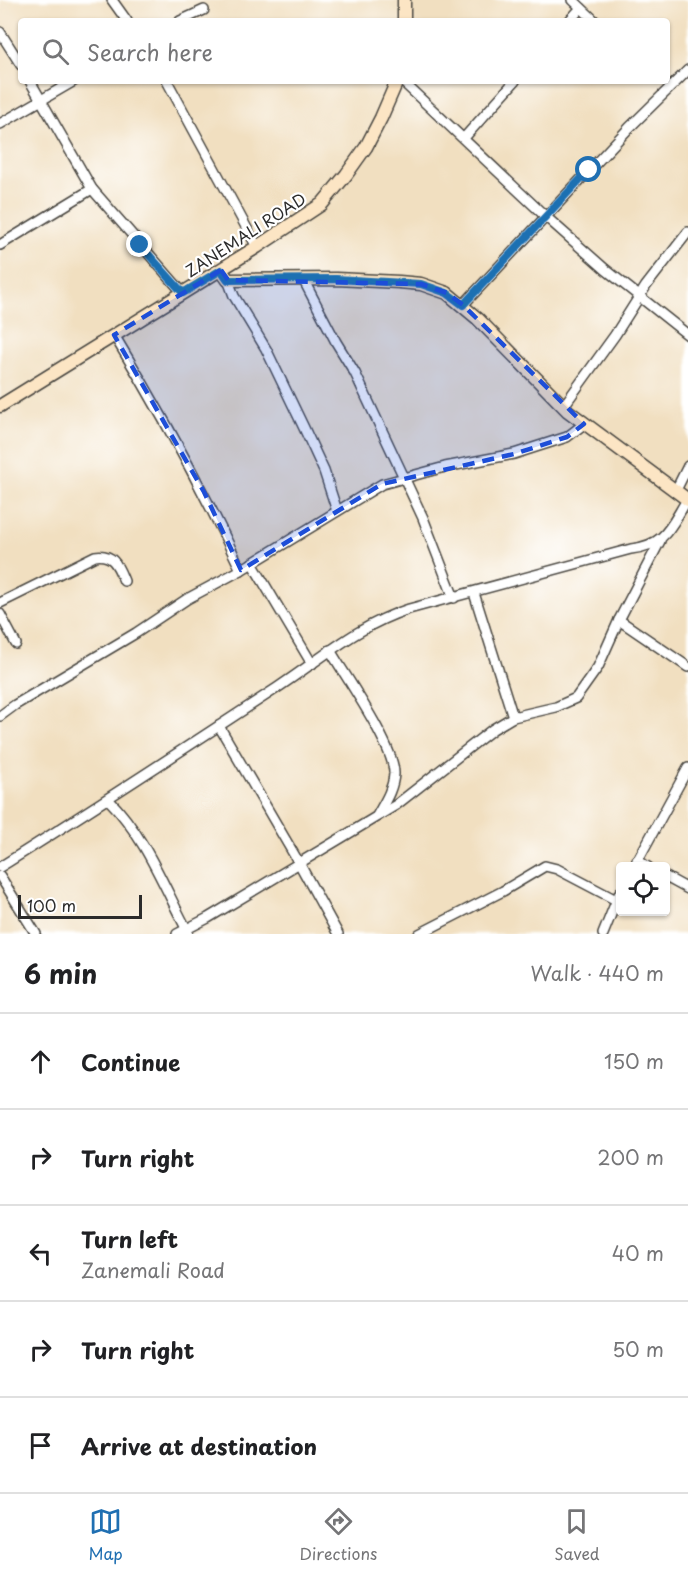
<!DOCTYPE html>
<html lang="en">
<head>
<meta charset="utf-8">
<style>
	body { margin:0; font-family:"Playpen Sans",sans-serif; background:#f6f6f6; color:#202124 }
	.controls { position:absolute; right:18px; bottom:18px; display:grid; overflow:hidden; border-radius:6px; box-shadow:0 2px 4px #0004 }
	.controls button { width:54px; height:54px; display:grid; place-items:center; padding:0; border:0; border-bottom:2px solid #e0e0e0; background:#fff; color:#202124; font:30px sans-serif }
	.scale { position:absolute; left:18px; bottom:15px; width:124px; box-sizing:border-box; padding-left:6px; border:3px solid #2b2b2b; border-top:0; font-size:16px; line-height:21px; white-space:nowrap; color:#2b2b2b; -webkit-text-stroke:4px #fff; paint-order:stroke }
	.stop { position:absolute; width:18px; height:18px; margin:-14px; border:4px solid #1f6fb2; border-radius:50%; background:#fff }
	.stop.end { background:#1f6fb2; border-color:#fff; box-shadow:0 2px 6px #0008 }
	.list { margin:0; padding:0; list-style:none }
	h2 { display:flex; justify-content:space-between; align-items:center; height:78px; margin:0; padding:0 24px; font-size:26px }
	h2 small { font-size:20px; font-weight:400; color:#757577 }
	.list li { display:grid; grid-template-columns:39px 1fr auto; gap:18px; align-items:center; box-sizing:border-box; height:96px; padding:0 24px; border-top:2px solid #e0e0e0 }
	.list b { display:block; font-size:22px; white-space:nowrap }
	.list p { margin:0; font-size:20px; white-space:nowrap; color:#757577 }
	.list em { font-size:20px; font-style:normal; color:#757577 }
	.icon { flex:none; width:33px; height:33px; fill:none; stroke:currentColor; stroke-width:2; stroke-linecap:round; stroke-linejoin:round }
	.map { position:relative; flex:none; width:688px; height:934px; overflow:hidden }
	.search { position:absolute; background:#fff; box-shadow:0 2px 4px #0004; left:18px; right:18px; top:18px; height:66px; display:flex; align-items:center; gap:15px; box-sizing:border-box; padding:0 21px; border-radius:6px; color:#757577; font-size:22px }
	.sheet { height:558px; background:#fff }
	nav { display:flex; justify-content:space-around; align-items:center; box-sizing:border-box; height:84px; border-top:2px solid #e0e0e0; background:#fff; font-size:16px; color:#757577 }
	nav a { display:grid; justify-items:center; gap:3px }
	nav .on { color:#1f6fb2 }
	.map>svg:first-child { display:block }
</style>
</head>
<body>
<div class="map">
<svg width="688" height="934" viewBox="0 0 688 934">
	<rect width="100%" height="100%" fill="#fff"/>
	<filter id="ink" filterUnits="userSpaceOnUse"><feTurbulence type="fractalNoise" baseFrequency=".0167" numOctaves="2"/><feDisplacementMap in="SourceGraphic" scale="12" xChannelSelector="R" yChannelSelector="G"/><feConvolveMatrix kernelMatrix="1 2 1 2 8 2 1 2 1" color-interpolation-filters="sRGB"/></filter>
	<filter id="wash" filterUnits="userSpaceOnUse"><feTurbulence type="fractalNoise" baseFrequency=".008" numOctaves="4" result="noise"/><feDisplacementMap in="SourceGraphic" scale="24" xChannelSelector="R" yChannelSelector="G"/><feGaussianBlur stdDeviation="1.35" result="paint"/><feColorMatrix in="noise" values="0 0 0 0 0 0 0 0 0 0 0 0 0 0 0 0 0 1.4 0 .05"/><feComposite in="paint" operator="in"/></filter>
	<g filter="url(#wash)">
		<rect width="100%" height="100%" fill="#f1dfc0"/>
	</g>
	<g filter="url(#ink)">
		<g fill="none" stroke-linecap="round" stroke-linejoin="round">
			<defs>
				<g id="street">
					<polyline points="112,0 127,21"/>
					<polyline points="573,0 595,21"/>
					<polyline points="180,21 204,10"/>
					<polyline points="569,21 581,8"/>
					<polyline points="0,32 21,65"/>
					<polyline points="30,81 92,189 183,293"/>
					<polyline points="167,81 257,247"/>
					<polyline points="402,81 545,216 605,269 688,335"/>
					<polyline points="0,124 74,81"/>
					<polyline points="464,138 515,81"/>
					<polyline points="0,245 92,189"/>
					<polyline points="303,279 336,342 355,373 423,518 454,598"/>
					<polyline points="228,280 234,296 266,349 304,428 324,471 337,511"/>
					<polyline points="463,305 629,128 688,70"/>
					<path d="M114 335C161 412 203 489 241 570"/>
					<polyline points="563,407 615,335 646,286 688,232"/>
					<polyline points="675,492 688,466"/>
					<polyline points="252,563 312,664"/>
					<polyline points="474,593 513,717"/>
					<path d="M0 603 95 556C114 553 118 567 124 581"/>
					<polyline points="0,614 16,644"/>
					<polyline points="619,620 688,667"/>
					<path d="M330 650C345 676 395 747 394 774 393 790 384 803 377 816"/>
					<polyline points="0,716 15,705 136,633 187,599 241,570 382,484 445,467 514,454 567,437 584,424"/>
					<polyline points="219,726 299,863 338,934"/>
					<path d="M108 799C145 836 164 887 188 932"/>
					<polyline points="637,860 648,867"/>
					<path d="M0 867C93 809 185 748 277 688 321 659 358 625 409 609L631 549C666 545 670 527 687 500"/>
					<polyline points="634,867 688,768"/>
					<polyline points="0,876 36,934"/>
					<polyline points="666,877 688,889"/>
					<polyline points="177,934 208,918 396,805 493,729 513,717 556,707 576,698 598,667 619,620 660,541"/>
					<polyline points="419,934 503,891 545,866 557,869 618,901"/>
					<polyline points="603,934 620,892"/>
				</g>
				<g id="secondary">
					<polyline points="404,0 404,21"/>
					<polyline points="221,270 228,280 336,279 399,282 421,284 447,293 478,319 568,411 688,500"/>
					<polyline points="0,406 257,247 322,204 346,175 366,147 381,118 397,81"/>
				</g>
			</defs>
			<!-- street casing -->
			<use href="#street" stroke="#494641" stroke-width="12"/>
			<!-- secondary casing -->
			<use href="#secondary" stroke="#494641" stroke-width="15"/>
			<!-- street -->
			<use href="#street" stroke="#fff" stroke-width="9"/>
			<!-- secondary -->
			<use href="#secondary" stroke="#fce5c4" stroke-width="12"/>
		</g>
	</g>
	<g fill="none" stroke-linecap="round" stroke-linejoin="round" filter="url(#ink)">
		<!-- route -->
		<polyline stroke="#1f6fb2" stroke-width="8" points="140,245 183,293 221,270 228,280 336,279 421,284 447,293 463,305 589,170"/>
	</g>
	<!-- marked area -->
	<path fill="#1d4ed8" fill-opacity="0.2" stroke="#1d4ed8" stroke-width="4.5" stroke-dasharray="12 8" stroke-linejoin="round" d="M221 270 228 280 421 284 447 293 463 305 584 424 567 437 514 454 382 484 241 570 204 492 114 335Z"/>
	<g text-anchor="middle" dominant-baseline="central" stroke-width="4.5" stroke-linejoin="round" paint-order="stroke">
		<!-- street labels -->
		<g font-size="16" fill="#2b2b2b" stroke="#fff">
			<text transform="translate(245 234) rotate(-33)">ZANEMALI ROAD</text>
		</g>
	</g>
</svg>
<div class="controls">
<button><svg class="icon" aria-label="locate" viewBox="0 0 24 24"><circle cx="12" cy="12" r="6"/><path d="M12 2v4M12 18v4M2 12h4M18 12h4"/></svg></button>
</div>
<div class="scale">100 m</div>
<div class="stop" style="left:589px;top:170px"></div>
<div class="stop end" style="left:140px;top:245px"></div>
<div class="search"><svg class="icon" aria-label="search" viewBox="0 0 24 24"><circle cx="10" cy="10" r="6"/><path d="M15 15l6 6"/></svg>Search here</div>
</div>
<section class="sheet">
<h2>6 min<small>Walk · 440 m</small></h2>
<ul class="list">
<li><svg class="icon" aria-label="ahead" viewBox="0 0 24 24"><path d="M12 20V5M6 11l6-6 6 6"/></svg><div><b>Continue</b></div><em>150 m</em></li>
<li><svg class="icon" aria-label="right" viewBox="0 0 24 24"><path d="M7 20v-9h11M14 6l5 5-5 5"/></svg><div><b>Turn right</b></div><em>200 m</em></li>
<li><svg class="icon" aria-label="left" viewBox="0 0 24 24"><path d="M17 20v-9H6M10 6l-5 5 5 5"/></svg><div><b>Turn left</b><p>Zanemali Road</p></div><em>40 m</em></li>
<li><svg class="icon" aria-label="right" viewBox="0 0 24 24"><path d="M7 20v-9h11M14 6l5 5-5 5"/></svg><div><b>Turn right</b></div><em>50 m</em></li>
<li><svg class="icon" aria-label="arrive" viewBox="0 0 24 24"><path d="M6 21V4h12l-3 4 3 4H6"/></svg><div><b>Arrive at destination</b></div></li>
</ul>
</section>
<nav>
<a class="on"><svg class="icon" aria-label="map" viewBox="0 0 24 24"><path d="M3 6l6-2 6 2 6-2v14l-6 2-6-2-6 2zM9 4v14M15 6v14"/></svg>Map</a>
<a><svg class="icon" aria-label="directions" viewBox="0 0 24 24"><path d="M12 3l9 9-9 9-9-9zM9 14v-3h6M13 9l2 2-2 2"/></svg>Directions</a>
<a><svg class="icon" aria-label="saved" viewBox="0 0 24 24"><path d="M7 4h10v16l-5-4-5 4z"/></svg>Saved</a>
</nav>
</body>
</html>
